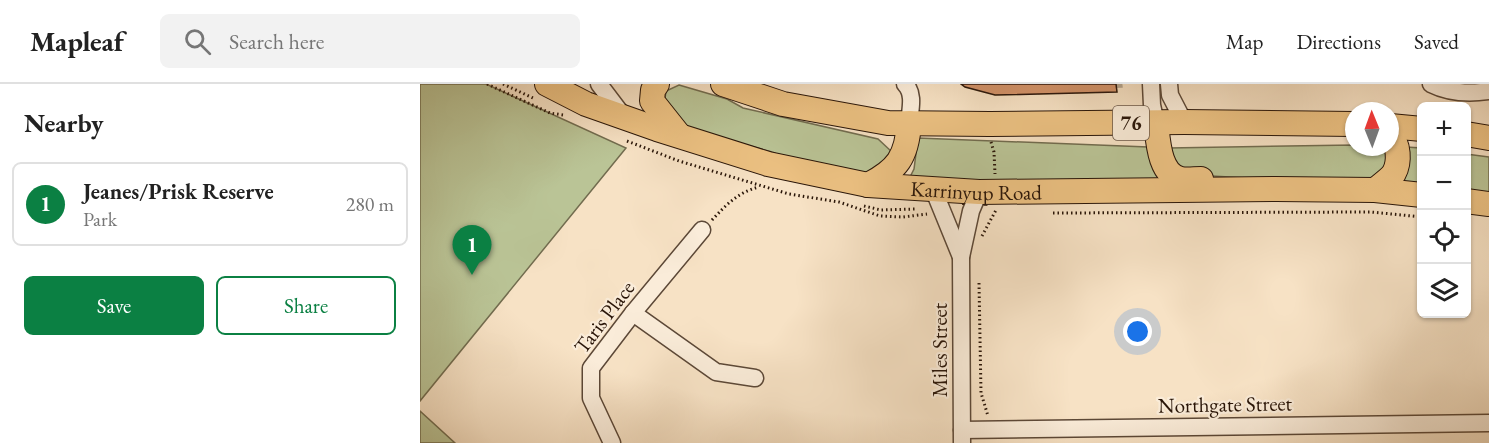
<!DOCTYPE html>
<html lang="en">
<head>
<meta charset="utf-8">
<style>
	body { margin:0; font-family:"EB Garamond",serif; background:#f2f2f2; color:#222 }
	.controls { position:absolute; right:18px; top:18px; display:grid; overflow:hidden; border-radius:9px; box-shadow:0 2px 4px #0004 }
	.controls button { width:54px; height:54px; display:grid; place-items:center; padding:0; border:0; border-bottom:2px solid #e0e0e0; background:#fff; color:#222; font:30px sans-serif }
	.compass { position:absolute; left:925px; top:18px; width:54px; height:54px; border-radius:50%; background:#fff; box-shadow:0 2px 4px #0004; rotate:359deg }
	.you { position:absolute; left:718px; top:248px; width:21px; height:21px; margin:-15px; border:4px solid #fff; border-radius:50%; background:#1a73e8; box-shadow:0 0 0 9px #1a73e833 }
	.badge { display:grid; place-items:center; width:39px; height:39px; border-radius:50%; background:#0b8043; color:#fff; font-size:20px; font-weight:700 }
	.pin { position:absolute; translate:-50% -50px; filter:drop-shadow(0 2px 3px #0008) }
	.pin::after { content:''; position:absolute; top:32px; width:21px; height:18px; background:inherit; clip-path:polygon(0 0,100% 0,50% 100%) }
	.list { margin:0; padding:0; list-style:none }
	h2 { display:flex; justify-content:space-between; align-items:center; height:78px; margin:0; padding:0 24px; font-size:26px }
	h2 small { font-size:20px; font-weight:400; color:#767676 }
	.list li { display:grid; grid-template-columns:39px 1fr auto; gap:18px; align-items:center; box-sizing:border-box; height:84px; margin:0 12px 12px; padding:0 12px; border:2px solid #e0e0e0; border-radius:9px }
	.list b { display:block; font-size:22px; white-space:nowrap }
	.list p { margin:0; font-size:20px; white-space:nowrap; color:#767676 }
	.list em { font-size:20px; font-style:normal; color:#767676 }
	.actions { display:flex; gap:12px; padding:18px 24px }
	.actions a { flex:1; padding:14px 0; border:2px solid #0b8043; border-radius:9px; text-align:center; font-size:21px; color:#0b8043 }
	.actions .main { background:#0b8043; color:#fff }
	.icon { flex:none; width:33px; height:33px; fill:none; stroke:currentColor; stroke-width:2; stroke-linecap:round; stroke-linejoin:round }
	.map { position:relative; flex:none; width:1069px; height:359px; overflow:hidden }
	header { display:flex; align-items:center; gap:36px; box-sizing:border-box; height:84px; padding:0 30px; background:#fff; border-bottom:2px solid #e0e0e0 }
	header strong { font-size:28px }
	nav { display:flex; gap:33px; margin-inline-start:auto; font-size:21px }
	.search { width:420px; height:54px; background:#f2f2f2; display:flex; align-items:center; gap:15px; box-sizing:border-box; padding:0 21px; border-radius:9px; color:#767676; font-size:22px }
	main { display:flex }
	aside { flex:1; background:#fff }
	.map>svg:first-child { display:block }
</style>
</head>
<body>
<header>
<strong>Mapleaf</strong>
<div class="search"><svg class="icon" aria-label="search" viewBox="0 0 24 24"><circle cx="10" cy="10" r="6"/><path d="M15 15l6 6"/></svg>Search here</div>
<nav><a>Map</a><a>Directions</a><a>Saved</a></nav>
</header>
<main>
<aside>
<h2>Nearby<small></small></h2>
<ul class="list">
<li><span class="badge">1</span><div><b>Jeanes/Prisk Reserve</b><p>Park</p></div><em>280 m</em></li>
</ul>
<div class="actions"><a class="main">Save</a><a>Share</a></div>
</aside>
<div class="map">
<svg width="1069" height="359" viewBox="0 0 1069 359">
	<defs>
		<filter id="shadow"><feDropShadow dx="5" dy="-5" stdDeviation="0" flood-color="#0004"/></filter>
	</defs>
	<rect width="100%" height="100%" fill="#f7e2c5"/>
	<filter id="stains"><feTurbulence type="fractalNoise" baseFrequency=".00333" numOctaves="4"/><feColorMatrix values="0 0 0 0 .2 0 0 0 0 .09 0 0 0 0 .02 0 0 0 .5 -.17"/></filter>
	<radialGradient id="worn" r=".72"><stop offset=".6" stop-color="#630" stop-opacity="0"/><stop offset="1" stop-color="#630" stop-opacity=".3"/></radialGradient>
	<!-- green -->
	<g fill="#bac496" stroke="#726c4f" stroke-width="1.5">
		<polygon points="0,0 66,0 206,64 0,317"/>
		<polygon points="259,1 307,15 323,24 458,55 472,68 454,91 381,81 352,68 265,44 244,22 246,7"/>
		<polygon points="498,54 728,63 743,98 488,97 494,85"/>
		<polygon points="934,61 934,63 970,62 1001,64 1001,104 758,90 749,64"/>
		<polygon points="1046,70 1069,73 1069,109 1047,108"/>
		<polygon points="0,327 35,359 0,359"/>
	</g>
	<!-- building -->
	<polygon fill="#d3936b" stroke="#291508" stroke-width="1.5" filter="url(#shadow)" points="541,0 696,0 697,8 575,11 545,3"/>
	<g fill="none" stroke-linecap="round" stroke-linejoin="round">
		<defs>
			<g id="minor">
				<polyline points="179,0 204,33"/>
				<path d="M485 0C495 10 490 26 489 39"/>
				<polyline points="731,0 732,21 736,39"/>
				<polyline points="749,0 750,11 764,38"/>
				<path d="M1011 0C1029 9 1049 10 1069 7"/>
				<polyline points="514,107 541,173"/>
				<polyline points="213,229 296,288 335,294"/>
				<polyline points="542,346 1069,339"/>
				<polyline points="192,359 171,314 171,284 213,229 282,146"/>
				<polyline points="542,359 541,173 551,127 559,108"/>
			</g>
			<g id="highway">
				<path id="s1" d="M127 0 166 20 237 45 348 80 448 101 559 108 856 105 955 106 1002 111"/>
				<polyline points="237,0 233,6 232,17 259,51"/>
				<polyline points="303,0 363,20 468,39 570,40 764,38 934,40"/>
				<path d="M736 39C738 56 739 91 761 95 767 96 774 95 781 95"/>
				<polyline points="970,42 1002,45"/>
				<polyline points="1046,50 1069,54"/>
				<path d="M448 101C477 86 487 73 489 39"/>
				<path d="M955 106C961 101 970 95 974 89 980 78 979 60 970 51"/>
				<polyline points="1046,117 1069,120"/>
			</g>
		</defs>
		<!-- minor casing -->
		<use href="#minor" stroke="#5c4837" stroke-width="19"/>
		<!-- highway casing -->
		<use href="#highway" stroke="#291508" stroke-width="26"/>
		<!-- path -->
		<g stroke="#291508" stroke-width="3" stroke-dasharray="1.5 3" stroke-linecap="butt">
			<polyline points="67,0 130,29 143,31"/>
			<polyline points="83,0 113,14"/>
			<polyline points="207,57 259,77 369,110 419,118 460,132 483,133 507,130"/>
			<polyline points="571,58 574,68 575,90"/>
			<polyline points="444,122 461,126 497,125"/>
			<polyline points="633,129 951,128 1002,133"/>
			<path d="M292 136C306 121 318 108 339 103"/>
			<polyline points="562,152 576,126"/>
			<polyline points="559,199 561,309 568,332"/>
		</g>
		<!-- minor -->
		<use href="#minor" stroke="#faecd9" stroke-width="16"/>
		<!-- highway -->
		<use href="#highway" stroke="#ecc182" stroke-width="24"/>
	</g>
	<g text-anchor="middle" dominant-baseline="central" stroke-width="4.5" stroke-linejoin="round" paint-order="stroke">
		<!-- shield labels -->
		<rect fill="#faecd9" stroke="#685647" stroke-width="1.5" x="693" y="22" width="36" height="34" rx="4.5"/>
		<g font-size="20" font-weight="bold" fill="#291508">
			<text x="711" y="39">76</text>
		</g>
		<!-- street labels -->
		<g font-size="21" fill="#291508" stroke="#faecd9">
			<text stroke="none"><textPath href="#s1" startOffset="446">Karrinyup Road</textPath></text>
			<text transform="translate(184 233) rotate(-53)">Taris Place</text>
			<text transform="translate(519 266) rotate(-90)">Miles Street</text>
			<text transform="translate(805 320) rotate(-1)">Northgate Street</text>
		</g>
	</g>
	<rect width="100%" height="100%" filter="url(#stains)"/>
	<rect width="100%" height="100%" fill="url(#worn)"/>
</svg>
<div class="controls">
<button>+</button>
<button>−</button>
<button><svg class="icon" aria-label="locate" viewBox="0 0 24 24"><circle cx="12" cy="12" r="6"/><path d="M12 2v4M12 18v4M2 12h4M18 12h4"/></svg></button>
<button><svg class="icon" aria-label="layers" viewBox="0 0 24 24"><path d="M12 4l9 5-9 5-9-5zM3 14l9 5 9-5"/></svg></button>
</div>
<svg class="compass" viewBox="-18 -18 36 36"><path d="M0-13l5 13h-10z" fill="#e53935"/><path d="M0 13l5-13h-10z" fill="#767676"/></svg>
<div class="you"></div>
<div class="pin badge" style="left:52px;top:191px">1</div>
</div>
</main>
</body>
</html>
